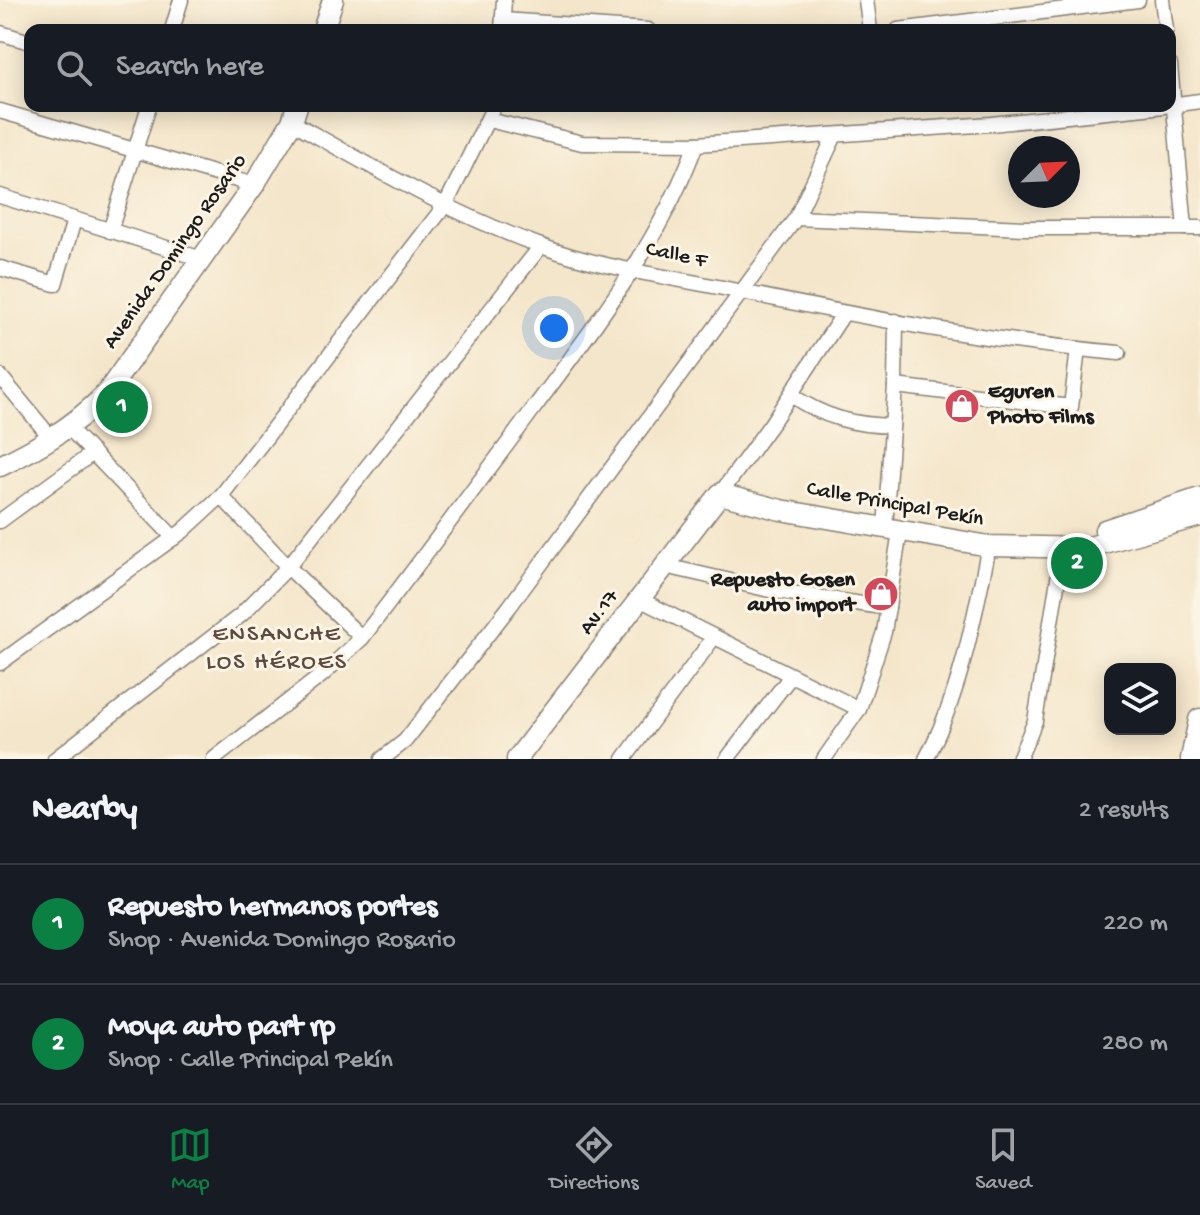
<!DOCTYPE html>
<html lang="en">
<head>
<meta charset="utf-8">
<style>
	body { margin:0; font-family:"Gochi Hand",sans-serif; background:#20242c; color:#f1f3f6 }
	.controls { position:absolute; right:24px; bottom:24px; display:grid; overflow:hidden; border-radius:16px; box-shadow:0 4px 20px #0003 }
	.controls button { width:72px; height:72px; display:grid; place-items:center; padding:0; border:0; border-bottom:2px solid #363941; background:#171b24; color:#f1f3f6; font:40px sans-serif }
	.compass { position:absolute; left:1008px; top:136px; width:72px; height:72px; border-radius:50%; background:#171b24; box-shadow:0 4px 20px #0003; rotate:66deg }
	.you { position:absolute; left:554px; top:328px; width:28px; height:28px; margin:-20px; border:6px solid #fff; border-radius:50%; background:#1a73e8; box-shadow:0 0 0 12px #1a73e833 }
	.badge { display:grid; place-items:center; width:52px; height:52px; border-radius:50%; background:#0b8043; color:#fff; font-size:26px; font-weight:700 }
	.pin { position:absolute; translate:-50% -50%; border:4px solid #fff; box-shadow:0 2px 8px #0006 }
	.list { margin:0; padding:0; list-style:none }
	h2 { display:flex; justify-content:space-between; align-items:center; height:104px; margin:0; padding:0 32px; font-size:34px }
	h2 small { font-size:26px; font-weight:400; color:#9ea1a6 }
	.list li { display:grid; grid-template-columns:52px 1fr auto; gap:24px; align-items:center; box-sizing:border-box; height:120px; padding:0 32px; border-top:2px solid #363941 }
	.list b { display:block; font-size:30px; white-space:nowrap }
	.list p { margin:0; font-size:26px; white-space:nowrap; color:#9ea1a6 }
	.list em { font-size:26px; font-style:normal; color:#9ea1a6 }
	.icon { flex:none; width:44px; height:44px; fill:none; stroke:currentColor; stroke-width:2; stroke-linecap:round; stroke-linejoin:round }
	.map { position:relative; flex:none; width:1200px; height:759px; overflow:hidden }
	.search { position:absolute; background:#171b24; box-shadow:0 4px 20px #0003; left:24px; right:24px; top:24px; height:88px; display:flex; align-items:center; gap:20px; box-sizing:border-box; padding:0 28px; border-radius:16px; color:#9ea1a6; font-size:30px }
	.sheet { height:344px; background:#171b24 }
	nav { display:flex; justify-content:space-around; align-items:center; box-sizing:border-box; height:112px; border-top:2px solid #363941; background:#171b24; font-size:22px; color:#9ea1a6 }
	nav a { display:grid; justify-items:center; gap:4px }
	nav .on { color:#0b8043 }
	.map>svg:first-child { display:block }
</style>
</head>
<body>
<div class="map">
<svg width="1200" height="759" viewBox="0 0 1200 759">
	<rect width="100%" height="100%" fill="#fcf5e5"/>
	<filter id="ink" filterUnits="userSpaceOnUse"><feTurbulence type="fractalNoise" baseFrequency=".0125" numOctaves="2"/><feDisplacementMap in="SourceGraphic" scale="16" xChannelSelector="R" yChannelSelector="G"/><feConvolveMatrix kernelMatrix="1 2 1 2 8 2 1 2 1" color-interpolation-filters="sRGB"/></filter>
	<filter id="wash" filterUnits="userSpaceOnUse"><feTurbulence type="fractalNoise" baseFrequency=".006" numOctaves="4" result="noise"/><feDisplacementMap in="SourceGraphic" scale="32" xChannelSelector="R" yChannelSelector="G"/><feGaussianBlur stdDeviation="1.8" result="paint"/><feColorMatrix in="noise" values="0 0 0 0 0 0 0 0 0 0 0 0 0 0 0 0 0 1.4 0 .05"/><feComposite in="paint" operator="in"/></filter>
	<g filter="url(#wash)">
		<rect width="100%" height="100%" fill="#f4e6cb"/>
	</g>
	<g filter="url(#ink)">
		<g fill="none" stroke-linecap="round" stroke-linejoin="round">
			<defs>
				<g id="minor">
					<polyline points="866,0 870,30"/>
					<polyline points="1162,0 1166,30"/>
					<polyline points="503,20 648,30"/>
					<polyline points="172,30 181,0"/>
					<polyline points="502,30 504,0"/>
					<polyline points="898,30 1138,0"/>
					<polyline points="0,33 30,42"/>
					<polyline points="1170,65 1185,228"/>
					<polyline points="1170,105 1200,101"/>
					<polyline points="0,111 254,185"/>
					<polyline points="489,120 582,143 696,144 991,124 1164,106"/>
					<path d="M292 122C372 167 454 215 541 246 598 267 659 275 718 287 851 315 985 341 1119 353"/>
					<polyline points="0,196 202,259"/>
					<polyline points="796,218 1025,228 1200,228"/>
					<polyline points="110,231 149,106"/>
					<polyline points="0,268 55,284 74,220"/>
					<polyline points="0,376 52,439"/>
					<polyline points="895,386 1071,407 1078,349"/>
					<path d="M791 395C823 417 853 425 892 426"/>
					<polyline points="69,428 174,538"/>
					<polyline points="720,494 771,424 844,313"/>
					<polyline points="221,496 288,567 362,638"/>
					<polyline points="0,521 93,453"/>
					<polyline points="885,528 895,386 896,321"/>
					<polyline points="665,566 770,590 888,608"/>
					<polyline points="639,599 859,709"/>
					<polyline points="0,663 183,531 221,496 446,204 494,106"/>
					<polyline points="55,759 241,615 288,567 541,246"/>
					<path d="M214 759 322 675 362 638C420 562 477 485 534 408 596 325 660 242 696 144"/>
					<polyline points="382,759 405,741 510,606 796,218 835,135"/>
					<polyline points="624,759 714,637"/>
					<polyline points="727,759 791,676"/>
					<polyline points="824,759 859,709 884,632 900,531"/>
					<path d="M926 759C961 693 974 618 989 546"/>
					<polyline points="1019,759 1035,721 1063,548"/>
				</g>
				<g id="secondary">
					<polyline points="323,30 333,0"/>
					<path d="M0 466C40 447 74 426 106 394L254 185 292 122 297 106"/>
					<polyline points="1105,530 1200,498"/>
					<polyline points="517,759 720,494 781,510 989,546 1086,548 1200,516"/>
				</g>
				<polyline id="primary" points="1192,759 1200,720"/>
			</defs>
			<!-- minor casing -->
			<use href="#minor" stroke="#888174" stroke-width="17"/>
			<!-- secondary casing -->
			<use href="#secondary" stroke="#888174" stroke-width="23"/>
			<!-- primary casing -->
			<use href="#primary" stroke="#888174" stroke-width="25"/>
			<!-- minor -->
			<use href="#minor" stroke="#fff" stroke-width="14"/>
			<!-- secondary -->
			<use href="#secondary" stroke="#fff" stroke-width="20"/>
			<!-- primary -->
			<use href="#primary" stroke="#fff" stroke-width="22"/>
		</g>
	</g>
	<!-- icons -->
	<defs>
		<symbol id="shop-disc" viewBox="-11 -11 22 22"><circle r="9.5" fill="#d1495b" stroke="#fcf5e5"/><path d="M-5-2.5h2.3a2.7 3.5 0 0 1 5.4 0H5L5.5 6h-11ZM-1.5-2.5h3a1.5 2.3 0 0 0-3 0Z" fill="#fff"/></symbol>
	</defs>
	<g fill-rule="evenodd">
		<use href="#shop-disc" x="942" y="386" width="40" height="40"/>
		<use href="#shop-disc" x="861" y="574" width="40" height="40"/>
	</g>
	<g text-anchor="middle" dominant-baseline="central" stroke-width="6" stroke-linejoin="round" paint-order="stroke">
		<!-- street labels -->
		<g font-size="22" fill="#1c1c1c" stroke="#fcf5e5">
			<text transform="translate(176 252) rotate(-55)">Avenida Domingo Rosario</text>
			<text transform="translate(676 256) rotate(12)">Calle F</text>
			<text transform="translate(895 505) rotate(10)">Calle Principal Pekín</text>
			<text transform="translate(600 613) rotate(-53)">Av.17</text>
		</g>
		<!-- poi labels -->
		<g font-size="22" font-weight="bold" fill="#1c1c1c" stroke="#fcf5e5" text-anchor="start">
			<text x="988" y="393">Eguren<tspan x="988" dy="25">Photo Films</tspan></text>
			<text x="855" y="581" text-anchor="end">Repuesto Gosen<tspan x="855" dy="25">auto import</tspan></text>
		</g>
		<!-- neighbourhood labels -->
		<g font-size="24" letter-spacing="2" fill="#5d4a41" stroke="#fcf5e5">
			<text x="277" y="635">ENSANCHE<tspan x="277" dy="28">LOS HÉROES</tspan></text>
		</g>
	</g>
</svg>
<div class="controls">
<button><svg class="icon" aria-label="layers" viewBox="0 0 24 24"><path d="M12 4l9 5-9 5-9-5zM3 14l9 5 9-5"/></svg></button>
</div>
<svg class="compass" viewBox="-18 -18 36 36"><path d="M0-13l5 13h-10z" fill="#e53935"/><path d="M0 13l5-13h-10z" fill="#9ea1a6"/></svg>
<div class="you"></div>
<div class="pin badge" style="left:122px;top:407px">1</div>
<div class="pin badge" style="left:1077px;top:563px">2</div>
<div class="search"><svg class="icon" aria-label="search" viewBox="0 0 24 24"><circle cx="10" cy="10" r="6"/><path d="M15 15l6 6"/></svg>Search here</div>
</div>
<section class="sheet">
<h2>Nearby<small>2 results</small></h2>
<ul class="list">
<li><span class="badge">1</span><div><b>Repuesto hermanos portes</b><p>Shop · Avenida Domingo Rosario</p></div><em>220 m</em></li>
<li><span class="badge">2</span><div><b>Moya auto part rp</b><p>Shop · Calle Principal Pekín</p></div><em>280 m</em></li>
</ul>
</section>
<nav>
<a class="on"><svg class="icon" aria-label="map" viewBox="0 0 24 24"><path d="M3 6l6-2 6 2 6-2v14l-6 2-6-2-6 2zM9 4v14M15 6v14"/></svg>Map</a>
<a><svg class="icon" aria-label="directions" viewBox="0 0 24 24"><path d="M12 3l9 9-9 9-9-9zM9 14v-3h6M13 9l2 2-2 2"/></svg>Directions</a>
<a><svg class="icon" aria-label="saved" viewBox="0 0 24 24"><path d="M7 4h10v16l-5-4-5 4z"/></svg>Saved</a>
</nav>
</body>
</html>
